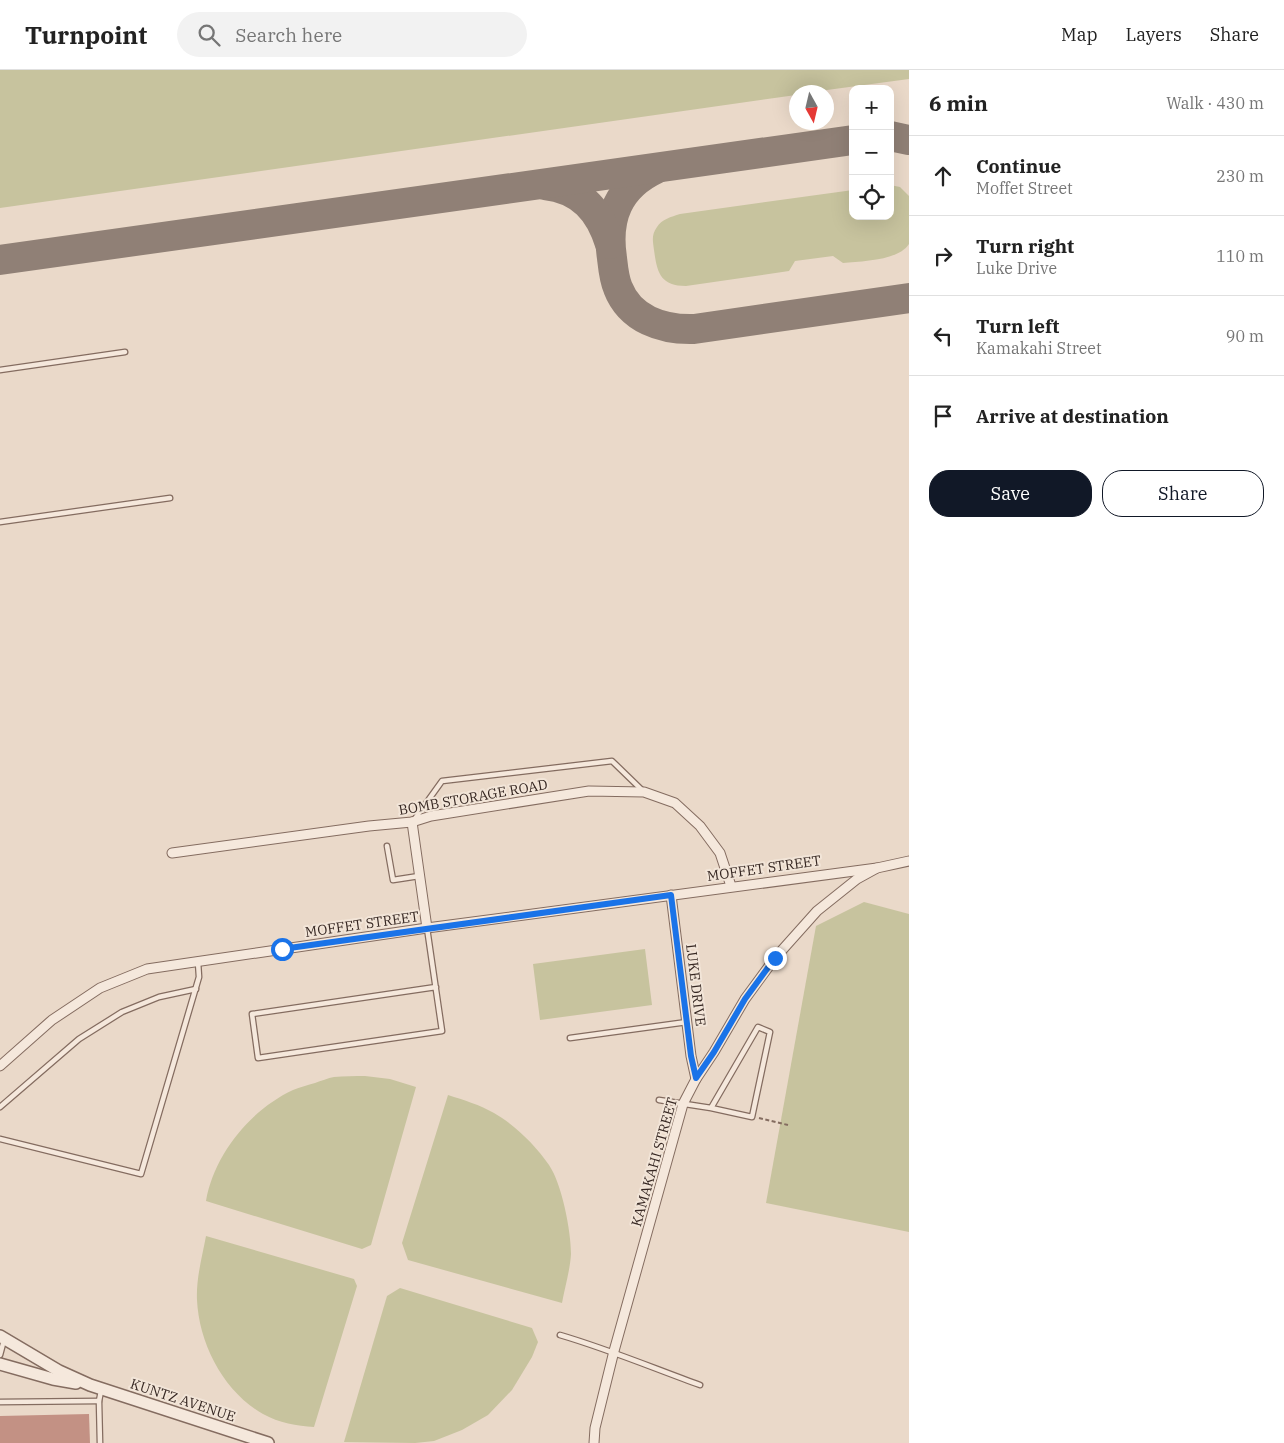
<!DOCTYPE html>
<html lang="en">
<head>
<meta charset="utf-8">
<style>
	body { margin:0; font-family:"IBM Plex Serif",serif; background:#f2f2f2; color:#222 }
	.controls { position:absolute; right:15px; top:15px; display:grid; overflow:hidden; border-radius:10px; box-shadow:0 5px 20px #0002 }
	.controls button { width:45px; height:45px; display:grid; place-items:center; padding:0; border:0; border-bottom:1px solid #e0e0e0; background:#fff; color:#222; font:25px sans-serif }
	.compass { position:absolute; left:789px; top:15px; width:45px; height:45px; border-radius:50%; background:#fff; box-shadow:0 5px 20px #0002; rotate:172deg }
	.stop { position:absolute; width:15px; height:15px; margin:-11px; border:4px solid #1a73e8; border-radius:50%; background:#fff }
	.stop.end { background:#1a73e8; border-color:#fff; box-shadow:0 1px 5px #0008 }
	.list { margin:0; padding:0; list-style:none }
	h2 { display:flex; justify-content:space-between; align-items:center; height:65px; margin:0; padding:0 20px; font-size:21px }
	h2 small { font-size:16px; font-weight:400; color:#767676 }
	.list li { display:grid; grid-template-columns:32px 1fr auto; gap:15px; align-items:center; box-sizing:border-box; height:80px; padding:0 20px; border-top:1px solid #e0e0e0 }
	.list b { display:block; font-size:19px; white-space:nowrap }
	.list p { margin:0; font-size:16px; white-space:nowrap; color:#767676 }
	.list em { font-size:16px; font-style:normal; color:#767676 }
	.actions { display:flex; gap:10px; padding:15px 20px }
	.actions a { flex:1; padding:11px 0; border:1px solid #111827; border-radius:20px; text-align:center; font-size:18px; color:#111827 }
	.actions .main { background:#111827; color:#fff }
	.icon { flex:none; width:28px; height:28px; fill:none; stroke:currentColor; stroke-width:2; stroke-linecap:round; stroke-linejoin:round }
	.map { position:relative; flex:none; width:909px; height:1373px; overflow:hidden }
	header { display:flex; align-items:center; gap:30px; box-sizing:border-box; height:70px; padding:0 25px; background:#fff; border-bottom:1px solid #e0e0e0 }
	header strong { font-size:24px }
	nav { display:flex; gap:28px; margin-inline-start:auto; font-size:18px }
	.search { width:350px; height:45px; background:#f2f2f2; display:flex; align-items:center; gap:12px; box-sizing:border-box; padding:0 18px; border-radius:28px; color:#767676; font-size:19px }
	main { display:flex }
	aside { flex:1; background:#fff }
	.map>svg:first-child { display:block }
</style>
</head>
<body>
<header>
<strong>Turnpoint</strong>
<div class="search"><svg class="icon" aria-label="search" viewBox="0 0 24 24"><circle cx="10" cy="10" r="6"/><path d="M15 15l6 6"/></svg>Search here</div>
<nav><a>Map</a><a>Layers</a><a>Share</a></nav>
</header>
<main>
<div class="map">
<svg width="909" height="1373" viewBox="0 0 909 1373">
	<rect width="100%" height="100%" fill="#ead9c9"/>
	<!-- green -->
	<g fill="#c7c39e">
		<polygon points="0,0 909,0 909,9 812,22 796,22 796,25 0,138"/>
		<path d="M890 115 900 117 909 126V174C898 191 862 191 843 193L833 186 795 191 789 201 686 216C660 216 657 202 654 180 653 172 651 165 657 157 662 149 671 147 680 144L853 120V146H890Z"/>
		<polygon points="864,832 909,844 909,1162 766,1133 816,856"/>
		<polygon points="645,879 652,935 540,950 533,894"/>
		<path d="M365 1006 390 1009 416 1017 371 1175 362 1179 206 1131C214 1085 250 1040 293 1020 300 1017 308 1015 315 1013 321 1011 328 1008 334 1007 344 1006 355 1006 365 1006Z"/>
		<path d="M448 1025C464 1030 480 1035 494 1043 515 1055 536 1076 549 1095 562 1114 571 1161 571 1184 570 1200 565 1217 562 1233L408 1190 402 1173Z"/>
		<path d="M206 1166 354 1209 357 1216 314 1357C297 1356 279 1353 263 1344 224 1322 199 1274 197 1230 196 1209 202 1187 206 1166Z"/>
		<polygon points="400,1218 532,1258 538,1272 532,1287 512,1320 488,1345 462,1360 434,1371 415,1373 344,1372 387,1226"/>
	</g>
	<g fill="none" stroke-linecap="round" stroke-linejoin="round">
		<!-- taxiway -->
		<g stroke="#908076" stroke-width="30">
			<polyline points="890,66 909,70"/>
			<path d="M656 99C618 117 606 148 612 188 613 197 614 209 618 218 630 249 662 260 694 259L909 228"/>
			<path d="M545 115C581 119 600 141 610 174"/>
			<polyline points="0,190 853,70"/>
		</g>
	</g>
	<!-- building -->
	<polygon fill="#c39184" points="89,1344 90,1373 0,1373 0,1346"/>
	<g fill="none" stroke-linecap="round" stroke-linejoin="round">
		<defs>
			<g id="service">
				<polyline points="0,300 125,282"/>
				<polyline points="0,452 170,428"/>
				<polyline points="414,750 442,711 612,691 643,721"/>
				<polyline points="387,776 393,810 419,806"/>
				<polyline points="427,858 442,961 258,988 252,944 436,917"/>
				<polyline points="570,968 687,952"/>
				<polyline points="659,1030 711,1038 752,1047 770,962 758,957 711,1038"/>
				<polyline points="0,1037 79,969 122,942 159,927 196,919"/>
				<polyline points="0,1069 141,1104 199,907 198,892"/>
				<path d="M560 1265C608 1279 653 1298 700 1315"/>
				<polyline points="0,1285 4,1270"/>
				<polyline points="0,1332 99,1331"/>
				<polyline points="100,1373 99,1331 101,1321"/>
			</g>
			<g id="minor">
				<polyline points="412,752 427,858"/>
				<polyline points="172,783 369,756 412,752 431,746 589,721 644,722 675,733 700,756 720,783 731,816"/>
				<polyline points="671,825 691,986 696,1009"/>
				<polyline points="0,996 52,950 100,918 147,899 427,858 877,798"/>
				<polyline points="594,1373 595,1358 614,1281 683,1034 696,1009 714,982 745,929 775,888 817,841 857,809 877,798 909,791"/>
			</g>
			<g id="tertiary">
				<polyline points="0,1266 59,1301 90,1315 268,1373"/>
				<polyline points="0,1294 53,1309 76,1313"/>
			</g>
		</defs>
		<!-- service casing -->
		<use href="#service" stroke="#846c60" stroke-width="7"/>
		<!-- minor casing -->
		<use href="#minor" stroke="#846c60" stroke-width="11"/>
		<!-- tertiary casing -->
		<use href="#tertiary" stroke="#846c60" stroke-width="14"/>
		<!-- path -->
		<polyline stroke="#846c60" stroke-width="2" stroke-dasharray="4 2.5" stroke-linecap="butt" points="759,1048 788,1055"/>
		<!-- service -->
		<use href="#service" stroke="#f5e8dc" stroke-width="4.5"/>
		<!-- minor -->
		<use href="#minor" stroke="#f5e8dc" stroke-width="9"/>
		<!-- tertiary -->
		<use href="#tertiary" stroke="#f5e8dc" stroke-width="11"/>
	</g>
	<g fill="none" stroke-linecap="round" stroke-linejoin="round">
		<!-- route -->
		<polyline stroke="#1a73e8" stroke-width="6" points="282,879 671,825 691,986 696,1008 714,982 745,929 775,888"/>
	</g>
	<g text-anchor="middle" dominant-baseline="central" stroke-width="4" stroke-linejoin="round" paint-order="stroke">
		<!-- street labels -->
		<g font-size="14" fill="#362722" stroke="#f2e5d8">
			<text transform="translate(473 727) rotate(-10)">BOMB STORAGE ROAD</text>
			<text transform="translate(764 798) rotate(-8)">MOFFET STREET</text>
			<text transform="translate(362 854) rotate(-8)">MOFFET STREET</text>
			<text transform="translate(696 915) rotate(83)">LUKE DRIVE</text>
			<text transform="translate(654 1092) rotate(-74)">KAMAKAHI STREET</text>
			<text transform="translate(183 1330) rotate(18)">KUNTZ AVENUE</text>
		</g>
	</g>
</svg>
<div class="controls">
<button>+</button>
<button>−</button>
<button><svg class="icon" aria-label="locate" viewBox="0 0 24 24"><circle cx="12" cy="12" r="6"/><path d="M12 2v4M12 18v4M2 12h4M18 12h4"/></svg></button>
</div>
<svg class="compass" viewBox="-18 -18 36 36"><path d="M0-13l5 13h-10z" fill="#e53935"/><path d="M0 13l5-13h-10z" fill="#767676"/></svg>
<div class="stop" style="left:282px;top:879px"></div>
<div class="stop end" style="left:775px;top:888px"></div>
</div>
<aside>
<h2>6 min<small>Walk · 430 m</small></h2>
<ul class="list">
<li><svg class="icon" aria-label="ahead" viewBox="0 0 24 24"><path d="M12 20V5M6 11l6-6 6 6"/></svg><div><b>Continue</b><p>Moffet Street</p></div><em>230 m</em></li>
<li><svg class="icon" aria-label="right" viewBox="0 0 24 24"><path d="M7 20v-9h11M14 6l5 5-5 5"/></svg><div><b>Turn right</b><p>Luke Drive</p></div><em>110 m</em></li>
<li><svg class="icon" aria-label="left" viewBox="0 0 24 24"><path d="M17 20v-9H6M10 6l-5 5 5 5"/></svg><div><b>Turn left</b><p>Kamakahi Street</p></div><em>90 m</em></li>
<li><svg class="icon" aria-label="arrive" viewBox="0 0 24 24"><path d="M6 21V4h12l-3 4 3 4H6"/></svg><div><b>Arrive at destination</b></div></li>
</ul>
<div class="actions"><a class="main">Save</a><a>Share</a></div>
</aside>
</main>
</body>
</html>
